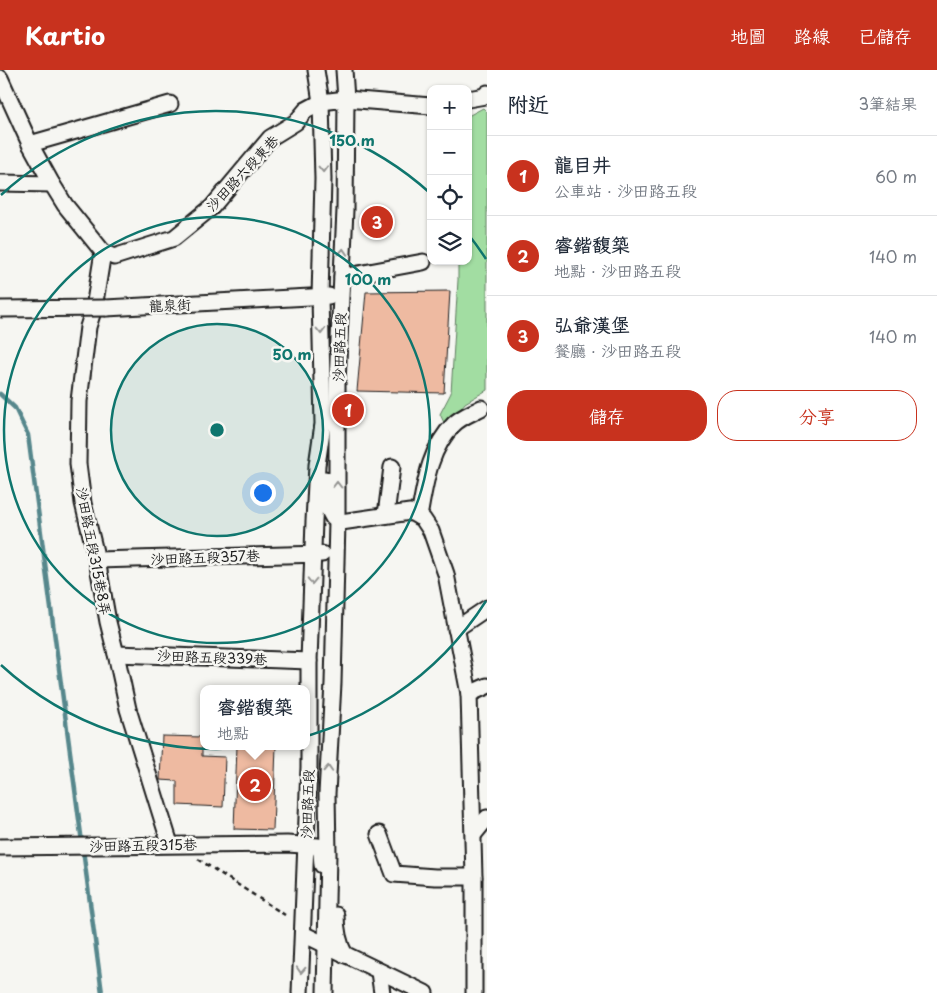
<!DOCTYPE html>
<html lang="zh-TW">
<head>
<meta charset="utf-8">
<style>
	body { margin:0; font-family:"Playpen Sans","LXGW WenKai TC",sans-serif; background:#f2f2f3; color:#1f2937 }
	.controls { position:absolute; right:15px; top:15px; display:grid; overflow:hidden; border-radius:10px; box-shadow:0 1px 4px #0004 }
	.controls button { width:45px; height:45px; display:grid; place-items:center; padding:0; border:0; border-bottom:1px solid #e0e1e3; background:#fff; color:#1f2937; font:25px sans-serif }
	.you { position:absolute; left:262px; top:422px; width:18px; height:18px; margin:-12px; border:4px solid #fff; border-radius:50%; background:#1a73e8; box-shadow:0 0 0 8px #1a73e833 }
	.badge { display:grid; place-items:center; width:32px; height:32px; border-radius:50%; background:#c8321e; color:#fff; font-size:16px; font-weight:700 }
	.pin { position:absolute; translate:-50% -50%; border:2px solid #fff; box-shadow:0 1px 5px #0006 }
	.popup { position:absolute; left:200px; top:615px; width:110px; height:65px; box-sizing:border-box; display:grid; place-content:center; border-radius:10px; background:#fff; filter:drop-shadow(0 1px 4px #0005); font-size:16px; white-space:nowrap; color:#747a83 }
	.popup b { font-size:19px; color:#1f2937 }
	.popup::after { content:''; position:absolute; left:50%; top:100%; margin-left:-10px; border:10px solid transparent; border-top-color:#fff }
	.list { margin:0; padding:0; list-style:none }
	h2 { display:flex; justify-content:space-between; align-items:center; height:65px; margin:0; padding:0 20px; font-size:21px }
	h2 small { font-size:16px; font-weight:400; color:#747a83 }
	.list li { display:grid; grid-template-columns:32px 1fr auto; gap:15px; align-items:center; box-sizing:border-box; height:80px; padding:0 20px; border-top:1px solid #e0e1e3 }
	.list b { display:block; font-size:19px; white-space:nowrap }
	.list p { margin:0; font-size:16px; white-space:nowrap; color:#747a83 }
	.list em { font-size:16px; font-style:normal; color:#747a83 }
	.actions { display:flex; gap:10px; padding:15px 20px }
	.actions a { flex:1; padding:11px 0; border:1px solid #c8321e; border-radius:20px; text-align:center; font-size:18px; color:#c8321e }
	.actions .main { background:#c8321e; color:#fff }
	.icon { flex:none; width:28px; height:28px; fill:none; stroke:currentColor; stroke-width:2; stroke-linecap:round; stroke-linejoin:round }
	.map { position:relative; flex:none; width:487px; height:923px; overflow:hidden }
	header { display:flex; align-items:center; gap:30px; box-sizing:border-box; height:70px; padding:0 25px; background:#c8321e; color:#fff }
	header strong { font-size:24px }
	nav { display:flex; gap:28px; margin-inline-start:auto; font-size:18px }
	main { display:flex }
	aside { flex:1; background:#fff }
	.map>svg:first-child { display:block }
</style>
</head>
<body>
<header>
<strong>Kartio</strong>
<nav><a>地圖</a><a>路線</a><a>已儲存</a></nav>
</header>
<main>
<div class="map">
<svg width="487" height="923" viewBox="0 0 487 923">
	<rect width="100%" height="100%" fill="#f6f6f2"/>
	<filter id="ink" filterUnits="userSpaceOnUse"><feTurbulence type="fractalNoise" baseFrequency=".02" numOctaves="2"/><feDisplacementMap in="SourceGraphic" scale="10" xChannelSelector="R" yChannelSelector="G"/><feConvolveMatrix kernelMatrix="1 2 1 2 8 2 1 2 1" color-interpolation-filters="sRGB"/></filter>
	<g filter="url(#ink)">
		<!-- green -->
		<polygon fill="#a2dda2" stroke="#5f7c5f" points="483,38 487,42 487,320 465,333 446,357 440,344 451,323 458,210 458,191 468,191 468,46"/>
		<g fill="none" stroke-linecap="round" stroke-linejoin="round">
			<!-- stream -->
			<polyline stroke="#56878c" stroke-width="4.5" points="0,324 15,338 28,365 102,923"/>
		</g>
		<!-- building -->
		<g fill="#eebaa1" stroke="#1c1c1c">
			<polygon points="450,221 444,323 357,321 366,222"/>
			<polygon points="162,666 202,667 202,686 225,687 223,737 177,735 177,711 160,710"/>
			<polygon points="237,676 276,676 273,760 234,759"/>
		</g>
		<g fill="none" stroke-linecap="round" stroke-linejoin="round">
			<defs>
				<g id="minor">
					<polyline points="0,8 30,74 52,114 65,135 103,182 114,187 174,168 212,137 270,68 296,52 306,40 321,32 346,29 431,36"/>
					<polyline points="468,29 485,26 487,23"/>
					<polyline points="30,74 170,34"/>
					<polyline points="0,113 52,114"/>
					<polyline points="103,182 94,238 88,257 79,331 78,394 83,433 97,490 108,552 116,584 128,639 170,774"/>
					<polyline points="342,207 423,192"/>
					<polyline points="106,238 329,226"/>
					<polyline points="325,409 327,437 333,448 341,452 410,442 423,449 431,461 446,504 469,624 474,807 474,923"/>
					<polyline points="386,445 392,397"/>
					<path d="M419 447C425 414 429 379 454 354 461 347 472 343 481 338"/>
					<polyline points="97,490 322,484"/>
					<polyline points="456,559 487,538"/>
					<polyline points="116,584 309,591"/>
					<polyline points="469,624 487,616"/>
					<polyline points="379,764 394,804 435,807 474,807"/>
					<polyline points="474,764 487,748"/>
					<polyline points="0,777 287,774 318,776 321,783 322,795"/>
					<path d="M336 845C336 859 338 872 345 885"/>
					<polyline points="303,864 425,923"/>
					<polyline points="379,902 382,923"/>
					<polyline points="300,923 309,697 309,591 314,451 317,395 323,354 320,227 323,109 321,32 316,0"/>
					<polyline points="325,923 328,784 327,724 333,613 337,452 337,313 345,140 346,29 344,0"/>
				</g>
			</defs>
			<!-- minor casing -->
			<use href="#minor" stroke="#1c1c1c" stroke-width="19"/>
			<!-- path -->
			<polyline stroke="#1c1c1c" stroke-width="2.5" stroke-dasharray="5 4" stroke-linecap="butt" points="198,789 285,845"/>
			<!-- minor -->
			<use href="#minor" stroke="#f6f6f2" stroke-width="15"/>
			<defs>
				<polyline id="minor-bridge" points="0,239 106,238"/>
			</defs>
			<!-- minor-bridge casing -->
			<use href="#minor-bridge" stroke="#1c1c1c" stroke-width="19" stroke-linecap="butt"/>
			<!-- minor-bridge -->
			<use href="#minor-bridge" stroke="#f6f6f2" stroke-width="15"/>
		</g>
		<!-- one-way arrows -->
		<defs><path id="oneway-chevron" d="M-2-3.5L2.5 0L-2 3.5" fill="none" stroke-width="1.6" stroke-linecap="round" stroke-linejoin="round" transform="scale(1.25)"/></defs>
		<g stroke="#949492">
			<use href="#oneway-chevron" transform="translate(323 99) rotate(88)"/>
			<use href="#oneway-chevron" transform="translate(343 182) rotate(-87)"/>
			<use href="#oneway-chevron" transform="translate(321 261) rotate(89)"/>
			<use href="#oneway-chevron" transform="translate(337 415) rotate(-90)"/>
			<use href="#oneway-chevron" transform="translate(312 511) rotate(92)"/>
			<use href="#oneway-chevron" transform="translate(328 699) rotate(-87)"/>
			<use href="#oneway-chevron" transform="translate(301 900) rotate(93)"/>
		</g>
	</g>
	<!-- distance rings -->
	<circle cx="217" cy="360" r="106" fill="#0f766e" fill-opacity=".12"/>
	<g fill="none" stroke="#0f766e" stroke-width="2.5">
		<circle cx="217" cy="360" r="106"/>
		<circle cx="217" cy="360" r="213"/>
		<path d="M486 531A319 319 0 0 1 1 595M1 125A319 319 0 0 1 430 123M468 164A319 319 0 0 1 486 189"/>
	</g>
	<g text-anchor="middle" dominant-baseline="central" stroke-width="5" stroke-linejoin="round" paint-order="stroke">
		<!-- street labels -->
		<g font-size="14" fill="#1c1c1c" stroke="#f6f6f2">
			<text transform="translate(242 103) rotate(-47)">沙田路六段東巷</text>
			<text transform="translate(170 235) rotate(-3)">龍泉街</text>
			<text transform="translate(339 277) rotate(-88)">沙田路五段</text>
			<text transform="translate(94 481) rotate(79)">沙田路五段315巷8弄</text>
			<text transform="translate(205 487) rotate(-2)">沙田路五段357巷</text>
			<text transform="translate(212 587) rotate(2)">沙田路五段339巷</text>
			<text transform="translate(307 734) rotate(-88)">沙田路五段</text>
			<text transform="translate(143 775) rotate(-1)">沙田路五段315巷</text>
		</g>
	</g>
	<circle cx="217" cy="360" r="8" fill="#0f766e" stroke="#f6f6f2" stroke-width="2.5"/>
	<g font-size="15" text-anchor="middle" font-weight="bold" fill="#0f766e" stroke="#f6f6f2" stroke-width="5" stroke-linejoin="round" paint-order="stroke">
		<text x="352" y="76">150 m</text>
		<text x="368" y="215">100 m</text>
		<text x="292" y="290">50 m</text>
	</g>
</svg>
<div class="controls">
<button>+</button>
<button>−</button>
<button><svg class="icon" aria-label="locate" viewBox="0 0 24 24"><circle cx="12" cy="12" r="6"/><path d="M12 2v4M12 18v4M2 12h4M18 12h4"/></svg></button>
<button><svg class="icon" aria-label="layers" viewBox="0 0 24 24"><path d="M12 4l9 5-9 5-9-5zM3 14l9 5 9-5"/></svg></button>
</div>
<div class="you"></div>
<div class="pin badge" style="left:348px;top:340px">1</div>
<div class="pin badge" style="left:255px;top:715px">2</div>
<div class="popup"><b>睿鍇馥築</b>地點</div>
<div class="pin badge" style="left:377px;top:152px">3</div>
</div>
<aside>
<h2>附近<small>3筆結果</small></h2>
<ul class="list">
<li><span class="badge">1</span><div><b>龍目井</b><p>公車站 · 沙田路五段</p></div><em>60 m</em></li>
<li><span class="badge">2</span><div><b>睿鍇馥築</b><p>地點 · 沙田路五段</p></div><em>140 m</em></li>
<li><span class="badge">3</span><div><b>弘爺漢堡</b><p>餐廳 · 沙田路五段</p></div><em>140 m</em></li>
</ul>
<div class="actions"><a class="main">儲存</a><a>分享</a></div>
</aside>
</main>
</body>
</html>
